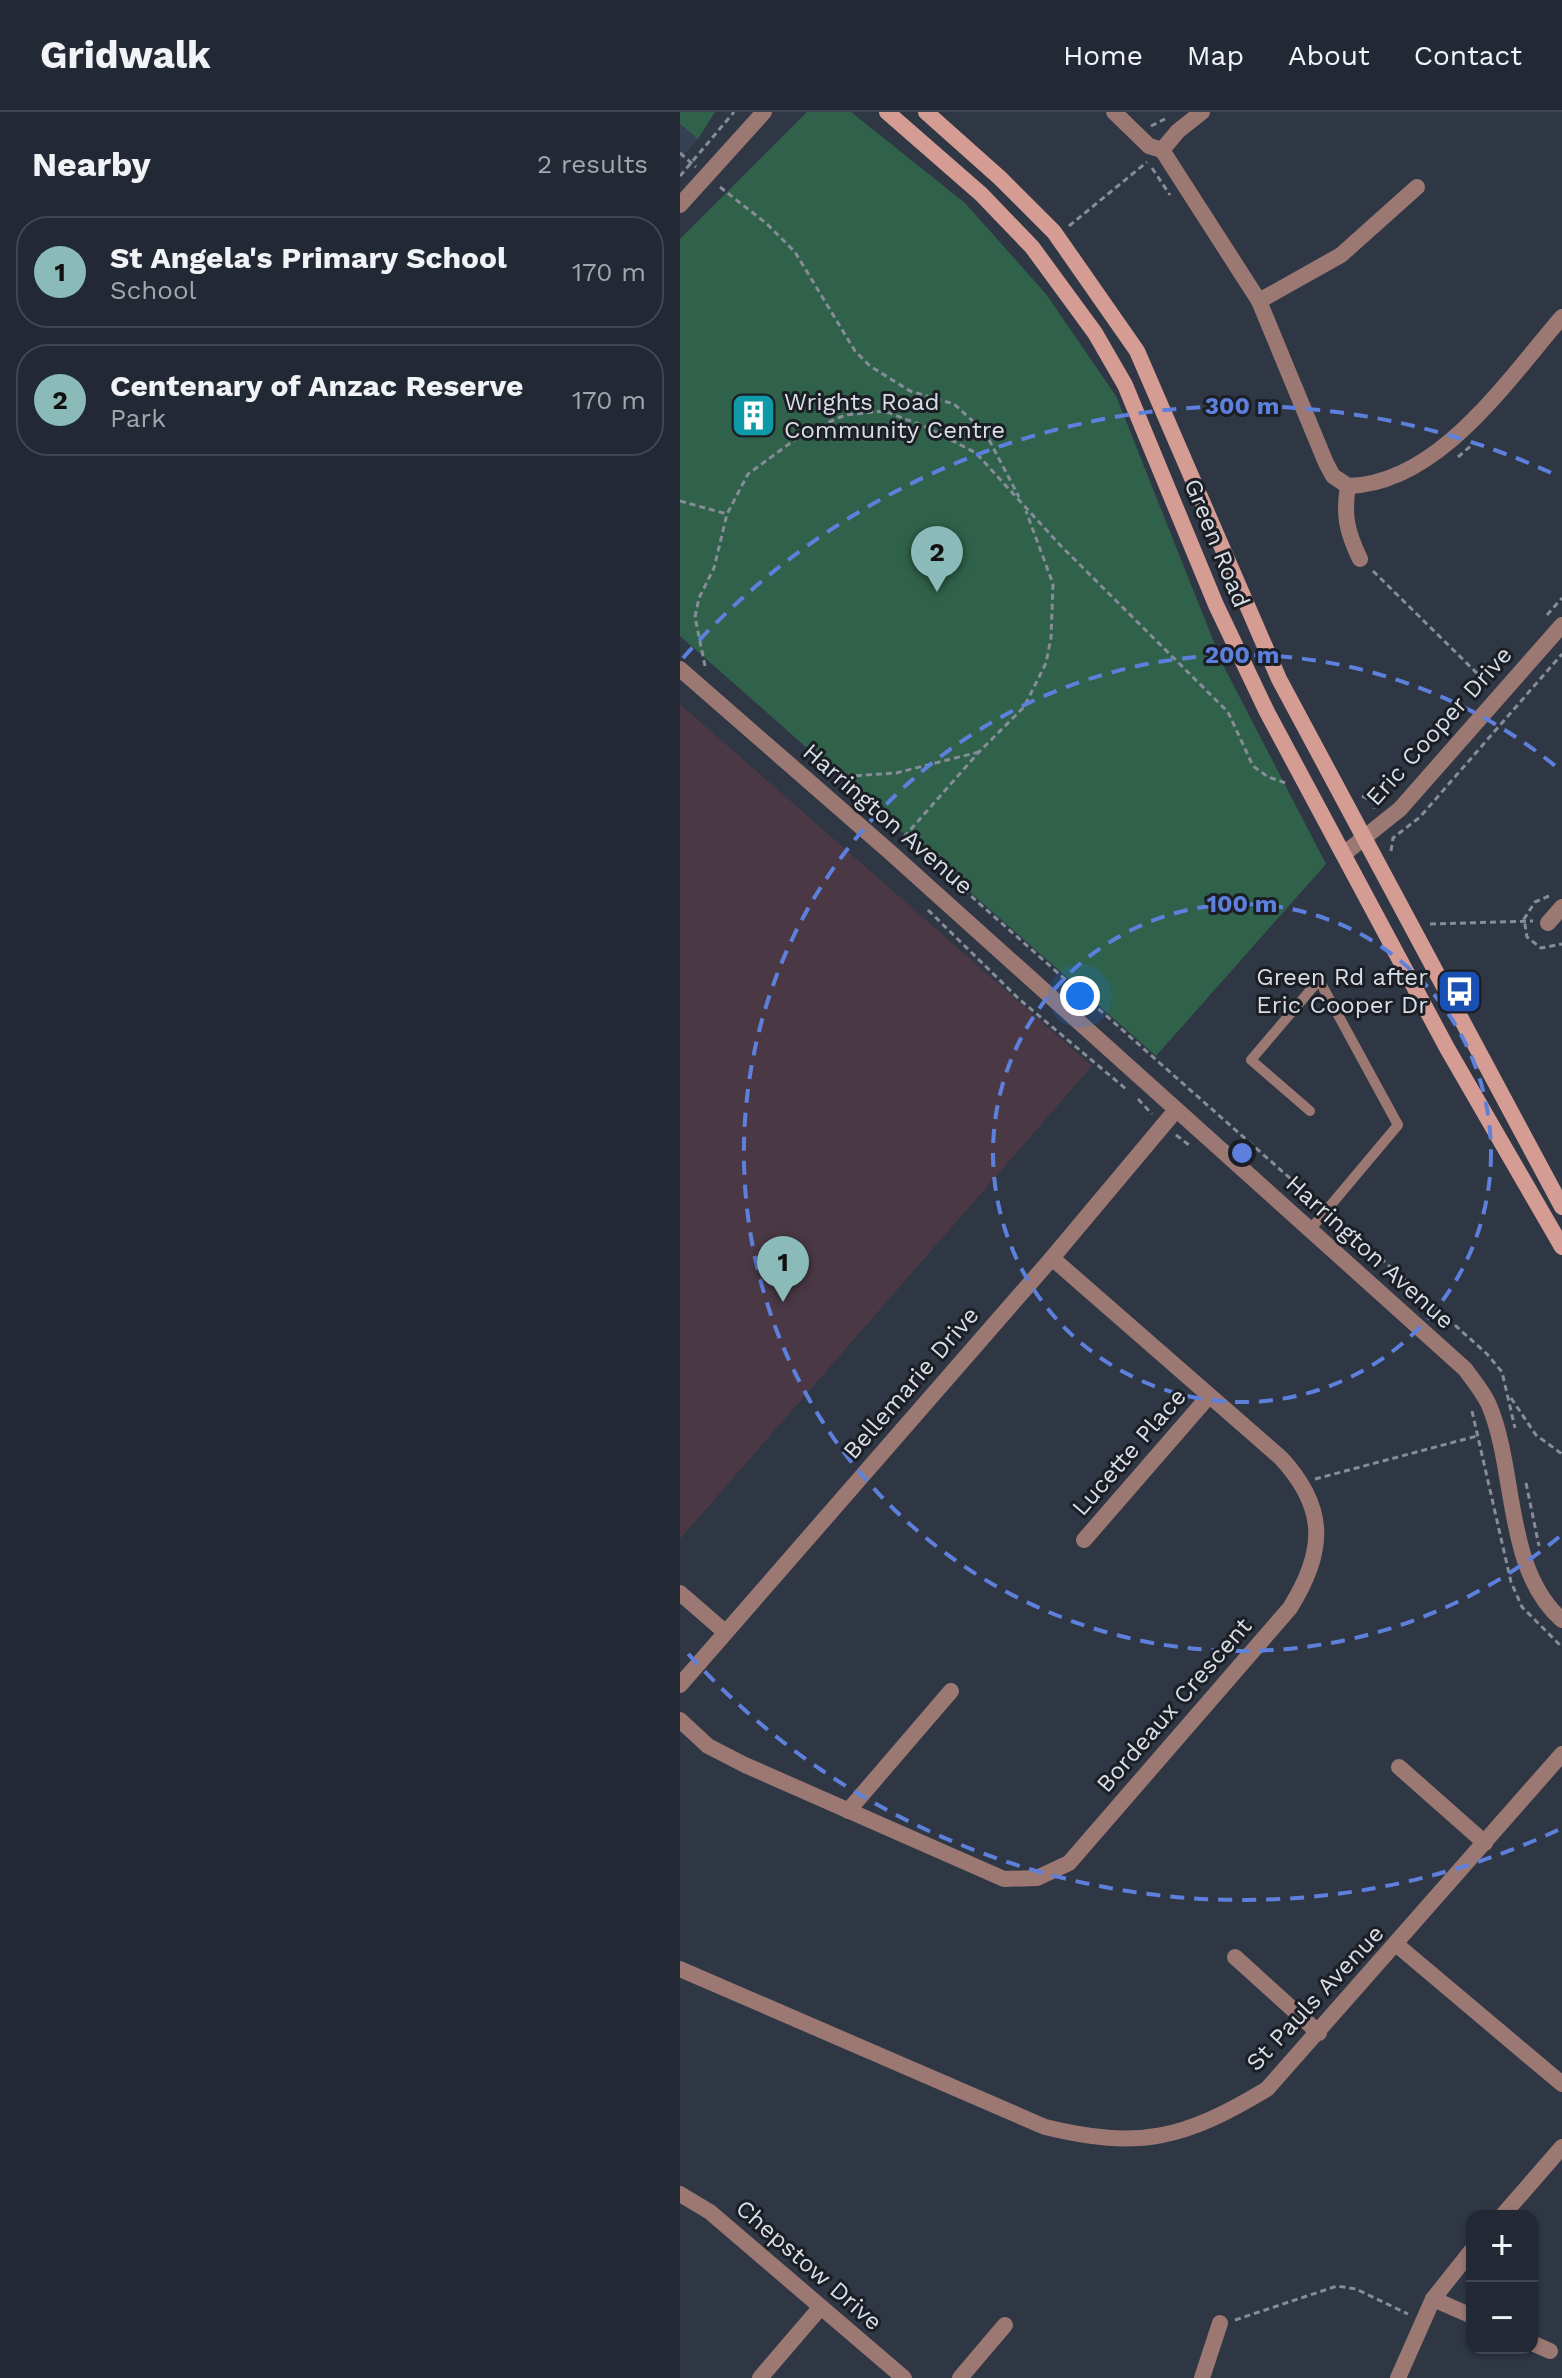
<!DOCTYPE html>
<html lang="en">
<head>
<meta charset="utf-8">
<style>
	body { margin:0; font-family:"Work Sans",sans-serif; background:#2f3540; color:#f1f3f6 }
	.controls { position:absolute; right:24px; bottom:24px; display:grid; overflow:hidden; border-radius:16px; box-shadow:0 2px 6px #0004 }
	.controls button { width:72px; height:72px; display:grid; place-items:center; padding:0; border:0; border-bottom:2px solid #40454f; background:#232934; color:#f1f3f6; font:40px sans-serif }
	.you { position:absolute; left:400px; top:884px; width:28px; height:28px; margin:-20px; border:6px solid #fff; border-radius:50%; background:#1a73e8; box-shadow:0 0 0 12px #1a73e833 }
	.badge { display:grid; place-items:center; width:52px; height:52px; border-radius:50%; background:#8bbbb9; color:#111; font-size:26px; font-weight:700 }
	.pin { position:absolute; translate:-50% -66px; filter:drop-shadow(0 2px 4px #0008) }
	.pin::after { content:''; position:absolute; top:42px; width:28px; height:24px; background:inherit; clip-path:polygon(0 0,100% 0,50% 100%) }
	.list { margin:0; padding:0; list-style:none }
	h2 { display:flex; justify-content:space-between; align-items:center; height:104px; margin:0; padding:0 32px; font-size:34px }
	h2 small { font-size:26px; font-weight:400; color:#a3a6ac }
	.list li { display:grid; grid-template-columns:52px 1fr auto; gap:24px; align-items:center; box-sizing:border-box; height:112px; margin:0 16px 16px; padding:0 16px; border:2px solid #40454f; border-radius:32px }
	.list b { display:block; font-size:30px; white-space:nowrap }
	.list p { margin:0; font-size:26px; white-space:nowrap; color:#a3a6ac }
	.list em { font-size:26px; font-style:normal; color:#a3a6ac }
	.map { position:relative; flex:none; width:882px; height:2266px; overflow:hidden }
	header { display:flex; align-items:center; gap:48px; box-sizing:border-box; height:112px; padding:0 40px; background:#232934; border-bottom:2px solid #40454f }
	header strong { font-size:38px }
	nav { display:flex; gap:44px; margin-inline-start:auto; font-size:28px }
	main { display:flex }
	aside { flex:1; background:#232934 }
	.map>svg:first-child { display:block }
</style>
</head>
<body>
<header>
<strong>Gridwalk</strong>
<nav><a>Home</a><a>Map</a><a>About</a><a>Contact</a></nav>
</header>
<main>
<aside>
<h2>Nearby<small>2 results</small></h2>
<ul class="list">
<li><span class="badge">1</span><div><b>St Angela's Primary School</b><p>School</p></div><em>170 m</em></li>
<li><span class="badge">2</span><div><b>Centenary of Anzac Reserve</b><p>Park</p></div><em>170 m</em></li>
</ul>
</aside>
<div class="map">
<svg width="882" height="2266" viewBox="0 0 882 2266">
	<rect width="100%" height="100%" fill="#2f3745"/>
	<!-- built -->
	<polygon fill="#364154" points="0,13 18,27 0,47"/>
	<!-- education -->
	<polygon fill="#4a3945" points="0,592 412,954 0,1427"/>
	<!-- green -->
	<g fill="#30624b">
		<polygon points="0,0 35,0 18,27 0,12"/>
		<polygon points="127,0 171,0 285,91 366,182 436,284 543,553 646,752 476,944 0,524 0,127"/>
	</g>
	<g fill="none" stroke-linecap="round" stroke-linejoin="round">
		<!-- path -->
		<g stroke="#868c98" stroke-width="3" stroke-dasharray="6 4" stroke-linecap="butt">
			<polyline points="471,14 485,7"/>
			<polyline points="0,41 16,55"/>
			<polyline points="472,56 490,83"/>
			<polyline points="0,64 54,0"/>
			<polyline points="40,75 87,112 115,140 175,239 190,254 230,279 274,292 305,320 339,385"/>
			<polyline points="389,114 467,50"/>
			<polyline points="778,345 793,332"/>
			<polyline points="0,389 47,402"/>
			<polyline points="693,459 807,571"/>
			<polyline points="867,503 882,486"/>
			<polyline points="25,554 15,505 19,486 34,456 47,402 68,362 124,321 165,303 204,299 244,314 296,341 380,433 548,600 573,654 588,665 606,671"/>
			<polyline points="156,665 216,661 299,640"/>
			<polyline points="682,684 694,690 694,697"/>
			<polyline points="694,690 709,683"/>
			<polyline points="224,725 299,640 344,595 366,551 371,526 373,472 346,399"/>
			<polyline points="711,739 713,726 740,705 882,542"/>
			<polyline points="269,774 274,769 638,1091"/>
			<polyline points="869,784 855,790 844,807 847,825 861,836 882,832"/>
			<polyline points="248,798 339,887 446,977"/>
			<polyline points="750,812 853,809"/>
			<polyline points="458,987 472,1002"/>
			<polyline points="496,1023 509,1033"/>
			<polyline points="656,1106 807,1242 822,1260 835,1316"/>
			<polyline points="831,1286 856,1323 882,1342"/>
			<polyline points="792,1299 831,1470 842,1495 882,1535"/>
			<polyline points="635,1367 797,1324"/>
			<polyline points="846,1371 859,1434"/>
			<polyline points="555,2208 657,2174 676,2177 728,2202"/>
		</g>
		<!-- service -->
		<polyline stroke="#9c7873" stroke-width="10" points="629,1119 718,1013 639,868 571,948 630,999"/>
		<!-- minor -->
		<g stroke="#9c7873" stroke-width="16">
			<polyline points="434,0 469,34 482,38"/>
			<polyline points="482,38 579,189 646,351 653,364 668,374"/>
			<polyline points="482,38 498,19 522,0"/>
			<polyline points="579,189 661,143 737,75"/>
			<path d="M668 374C759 372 828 267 882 205"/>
			<path d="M668 374C663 403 667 420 680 447"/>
			<path d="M0 557 211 741 785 1257C793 1268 804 1281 809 1293 837 1359 824 1457 882 1508"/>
			<polyline points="665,741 720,697 882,513"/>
			<polyline points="868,811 882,795"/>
			<polyline points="404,1428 529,1284"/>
			<polyline points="0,1481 45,1520"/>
			<polyline points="0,1573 372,1146 496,998"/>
			<path d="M0 1608 28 1634 65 1653 324 1767 357 1766 389 1751 610 1496C645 1440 648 1397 601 1346L372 1146"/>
			<polyline points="719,1655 805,1731"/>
			<polyline points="168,1699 271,1579"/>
			<polyline points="717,1833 882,1972"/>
			<polyline points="555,1845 639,1921"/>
			<polyline points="0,2082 30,2100 224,2266"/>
			<polyline points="822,2104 882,2035"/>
			<polyline points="753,2187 792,2204"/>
			<polyline points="852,2231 870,2239"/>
			<polyline points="80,2266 140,2196"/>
			<polyline points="280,2266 325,2213"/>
			<polyline points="522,2266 540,2211"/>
			<polyline points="718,2266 753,2187 792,2138"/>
		</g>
		<!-- tertiary -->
		<g stroke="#9c7873" stroke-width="16">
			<polyline points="0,93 84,0"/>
			<path d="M0 1857 365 2015C460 2038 504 2027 587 1977L882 1642"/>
		</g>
		<!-- secondary -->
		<g stroke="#d59c94" stroke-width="16">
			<polyline points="207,0 301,82 352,135 415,221 445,273 536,493 587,600 767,936 882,1135"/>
			<polyline points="246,0 320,66 374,120 457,239 599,567 882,1095"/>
		</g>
	</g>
	<!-- distance rings -->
	<g fill="none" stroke="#5e80dd" stroke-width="4" stroke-dasharray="14 10">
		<circle cx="562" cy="1041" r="249"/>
		<path d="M879 1425A498 498 0 1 1 879 657"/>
		<path d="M878 1718A747 747 0 0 1 3 1536M3 546A747 747 0 0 1 878 364"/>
	</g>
	<!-- icons -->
	<defs>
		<symbol id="building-square" viewBox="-11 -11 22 22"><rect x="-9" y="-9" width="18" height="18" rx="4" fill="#0f9aa8" stroke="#1b1f25"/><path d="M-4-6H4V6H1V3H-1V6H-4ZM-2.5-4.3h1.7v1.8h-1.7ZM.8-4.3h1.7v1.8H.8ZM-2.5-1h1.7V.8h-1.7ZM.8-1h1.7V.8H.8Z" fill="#fff"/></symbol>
		<symbol id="bus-square" viewBox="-11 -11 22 22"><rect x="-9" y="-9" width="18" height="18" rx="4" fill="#1a4fb4" stroke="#1b1f25"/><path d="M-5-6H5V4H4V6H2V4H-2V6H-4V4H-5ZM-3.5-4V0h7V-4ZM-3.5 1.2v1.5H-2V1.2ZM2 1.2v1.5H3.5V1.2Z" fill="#fff"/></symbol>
	</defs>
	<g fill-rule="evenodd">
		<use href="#building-square" x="48" y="278" width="51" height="51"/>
		<use href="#bus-square" x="754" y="854" width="51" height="51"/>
	</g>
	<g text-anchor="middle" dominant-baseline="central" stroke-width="6" stroke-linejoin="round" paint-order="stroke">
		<!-- poi labels -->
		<g font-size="24" fill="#d8dde6" stroke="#1b1f25" text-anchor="start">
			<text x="104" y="290">Wrights Road<tspan x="104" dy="28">Community Centre</tspan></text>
			<text x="748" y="865" text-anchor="end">Green Rd after<tspan x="748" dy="28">Eric Cooper Dr</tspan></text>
		</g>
		<!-- street labels -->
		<g font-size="24" fill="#d8dde6" stroke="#1b1f25">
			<text transform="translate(537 431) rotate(68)">Green Road</text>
			<text transform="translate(759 614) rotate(-48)">Eric Cooper Drive</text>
			<text transform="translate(208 707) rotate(41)">Harrington Avenue</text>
			<text transform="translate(690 1140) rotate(42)">Harrington Avenue</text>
			<text transform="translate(231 1271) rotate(-49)">Bellemarie Drive</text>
			<text transform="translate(449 1340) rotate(-49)">Lucette Place</text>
			<text transform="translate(494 1593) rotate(-49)">Bordeaux Crescent</text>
			<text transform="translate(635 1886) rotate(-47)">St Pauls Avenue</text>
			<text transform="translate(129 2153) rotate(41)">Chepstow Drive</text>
		</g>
	</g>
	<circle cx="562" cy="1041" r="12" fill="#5e80dd" stroke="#1b1f25" stroke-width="4"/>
	<g font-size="24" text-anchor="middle" font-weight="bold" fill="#5e80dd" stroke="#1b1f25" stroke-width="6" stroke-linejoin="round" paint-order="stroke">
		<text x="562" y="302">300 m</text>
		<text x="562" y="551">200 m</text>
		<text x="562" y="800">100 m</text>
	</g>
</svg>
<div class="controls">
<button>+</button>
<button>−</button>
</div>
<div class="you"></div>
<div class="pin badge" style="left:103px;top:1190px">1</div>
<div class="pin badge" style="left:257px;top:480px">2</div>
</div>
</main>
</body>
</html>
